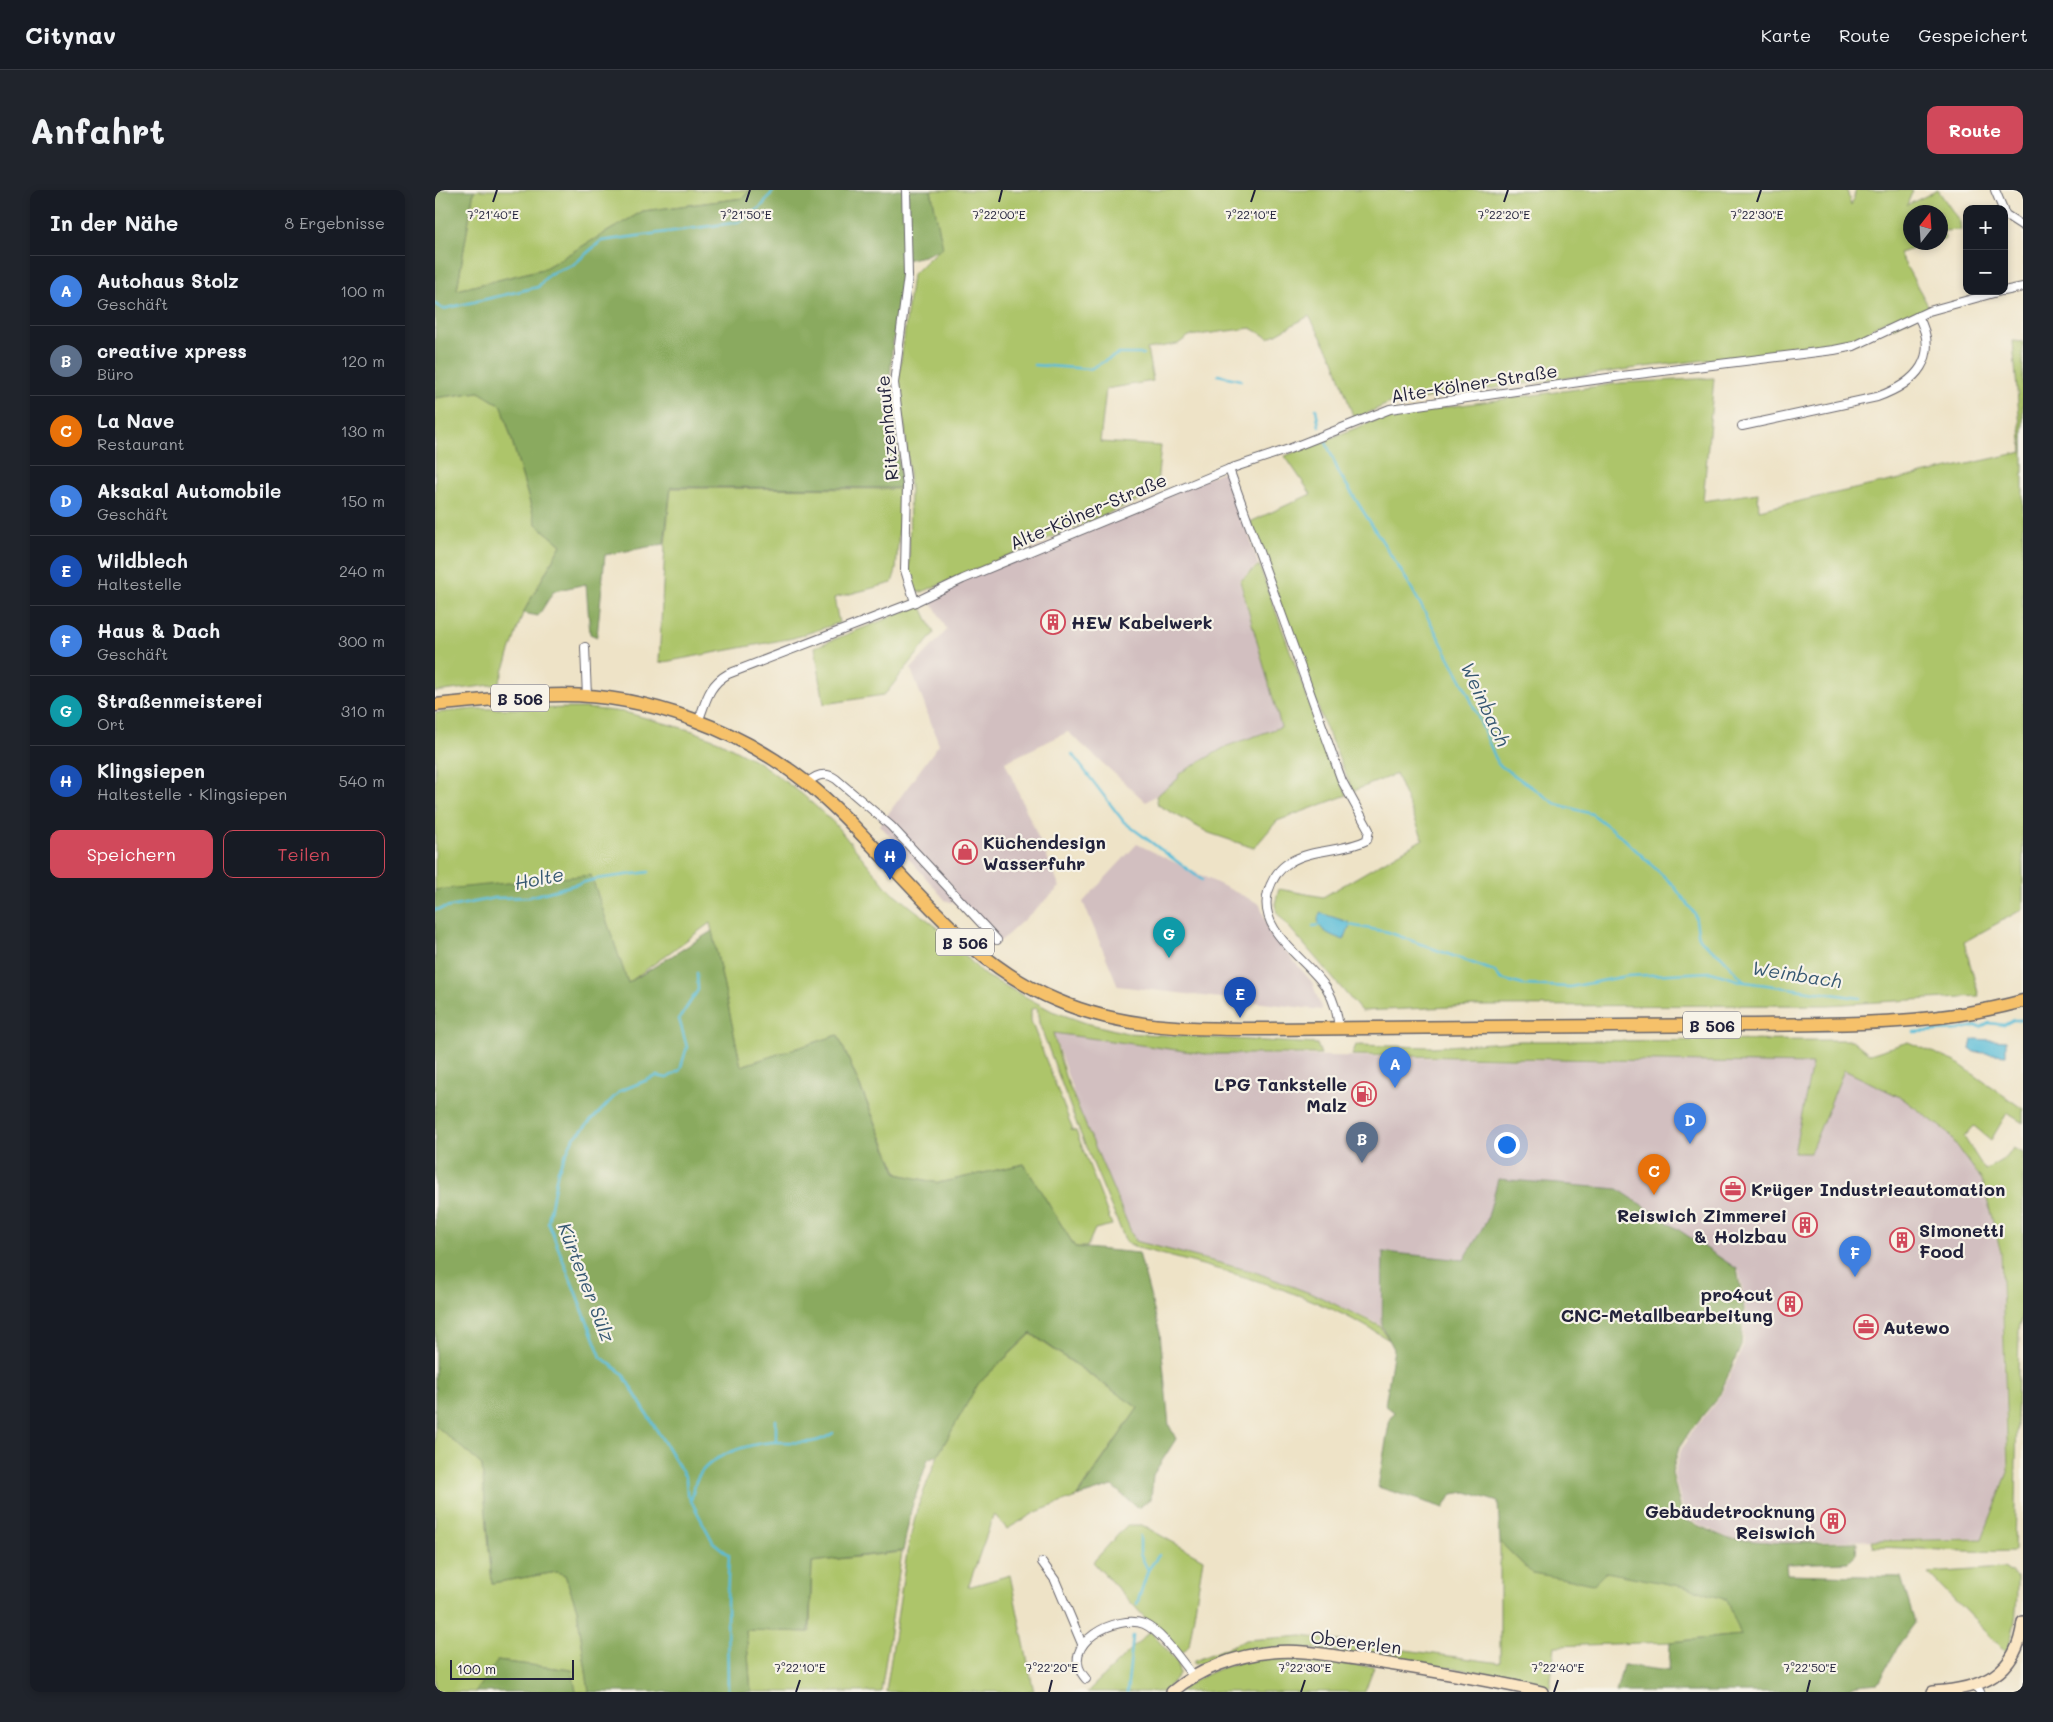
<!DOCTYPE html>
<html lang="de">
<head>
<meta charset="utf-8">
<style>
	body { margin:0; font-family:Mali,sans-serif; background:#20242c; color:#f1f3f6 }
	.controls { position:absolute; right:15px; top:15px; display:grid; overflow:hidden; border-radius:10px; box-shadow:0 2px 8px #0003 }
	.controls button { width:45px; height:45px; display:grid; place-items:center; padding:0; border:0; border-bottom:1px solid #363941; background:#171b24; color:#f1f3f6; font:25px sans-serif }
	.compass { position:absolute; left:1468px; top:15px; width:45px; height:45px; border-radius:50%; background:#171b24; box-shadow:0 2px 8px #0003; rotate:17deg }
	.scale { position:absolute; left:15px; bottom:12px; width:124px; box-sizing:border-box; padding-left:5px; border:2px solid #22223b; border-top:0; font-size:14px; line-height:18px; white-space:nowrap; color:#22223b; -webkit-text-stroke:4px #f7f3e8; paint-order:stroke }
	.you { position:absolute; left:1071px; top:954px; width:18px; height:18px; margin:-12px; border:4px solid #fff; border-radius:50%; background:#1a73e8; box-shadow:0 0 0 8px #1a73e833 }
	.badge { display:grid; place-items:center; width:32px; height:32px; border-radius:50%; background:#d1495b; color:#fff; font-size:16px; font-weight:700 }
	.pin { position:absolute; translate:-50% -41px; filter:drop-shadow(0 1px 2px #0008) }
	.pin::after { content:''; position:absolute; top:26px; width:18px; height:15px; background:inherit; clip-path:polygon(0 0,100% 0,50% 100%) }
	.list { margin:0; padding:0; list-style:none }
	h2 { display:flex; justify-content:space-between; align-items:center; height:65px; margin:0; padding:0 20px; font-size:21px }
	h2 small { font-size:16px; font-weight:400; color:#9ea1a6 }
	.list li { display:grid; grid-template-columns:32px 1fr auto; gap:15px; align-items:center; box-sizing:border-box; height:70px; padding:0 20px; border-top:1px solid #363941 }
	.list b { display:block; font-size:19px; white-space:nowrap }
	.list p { margin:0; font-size:16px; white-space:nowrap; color:#9ea1a6 }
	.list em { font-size:16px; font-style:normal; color:#9ea1a6 }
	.actions { display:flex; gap:10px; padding:15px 20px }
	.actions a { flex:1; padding:11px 0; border:1px solid #d1495b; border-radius:10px; text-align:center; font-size:18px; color:#d1495b }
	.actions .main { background:#d1495b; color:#fff }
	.map { position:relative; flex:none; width:1588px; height:1502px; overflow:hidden; border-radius:10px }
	header { display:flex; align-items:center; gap:30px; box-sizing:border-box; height:70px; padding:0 25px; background:#171b24; border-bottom:1px solid #363941 }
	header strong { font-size:24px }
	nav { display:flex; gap:28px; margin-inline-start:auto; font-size:18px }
	.intro { display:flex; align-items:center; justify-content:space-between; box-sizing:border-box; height:120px; padding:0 30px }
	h1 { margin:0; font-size:35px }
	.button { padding:12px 22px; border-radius:10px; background:#d1495b; color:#fff; font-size:18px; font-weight:700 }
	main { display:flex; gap:30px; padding:0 30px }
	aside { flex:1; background:#171b24; border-radius:10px; box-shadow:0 2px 8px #0003 }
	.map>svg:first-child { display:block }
</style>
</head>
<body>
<header>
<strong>Citynav</strong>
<nav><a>Karte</a><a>Route</a><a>Gespeichert</a></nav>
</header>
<div class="intro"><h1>Anfahrt</h1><a class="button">Route</a></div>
<main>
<aside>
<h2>In der Nähe<small>8 Ergebnisse</small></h2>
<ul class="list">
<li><span class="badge" style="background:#3f7fe0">A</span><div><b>Autohaus Stolz</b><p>Geschäft</p></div><em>100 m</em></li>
<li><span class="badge" style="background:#5c6f8a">B</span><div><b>creative xpress</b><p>Büro</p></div><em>120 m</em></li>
<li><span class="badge" style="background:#e8710a">C</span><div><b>La Nave</b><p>Restaurant</p></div><em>130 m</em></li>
<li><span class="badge" style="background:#3f7fe0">D</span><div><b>Aksakal Automobile</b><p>Geschäft</p></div><em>150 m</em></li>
<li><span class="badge" style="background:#1a4fb4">E</span><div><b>Wildblech</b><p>Haltestelle</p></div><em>240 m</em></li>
<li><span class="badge" style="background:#3f7fe0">F</span><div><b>Haus &amp; Dach</b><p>Geschäft</p></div><em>300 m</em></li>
<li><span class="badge" style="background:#0f9aa8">G</span><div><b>Straßenmeisterei</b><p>Ort</p></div><em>310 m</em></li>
<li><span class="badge" style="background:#1a4fb4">H</span><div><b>Klingsiepen</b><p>Haltestelle · Klingsiepen</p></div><em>540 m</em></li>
</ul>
<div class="actions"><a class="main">Speichern</a><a>Teilen</a></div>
</aside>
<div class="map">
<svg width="1588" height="1502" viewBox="0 0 1588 1502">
	<rect width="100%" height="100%" fill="#f7f3e8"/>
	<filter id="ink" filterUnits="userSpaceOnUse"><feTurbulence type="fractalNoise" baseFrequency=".02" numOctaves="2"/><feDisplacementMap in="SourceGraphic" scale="10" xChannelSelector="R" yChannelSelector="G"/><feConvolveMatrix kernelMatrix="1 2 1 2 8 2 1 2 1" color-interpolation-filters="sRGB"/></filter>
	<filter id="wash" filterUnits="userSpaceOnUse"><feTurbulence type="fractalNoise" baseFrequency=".0096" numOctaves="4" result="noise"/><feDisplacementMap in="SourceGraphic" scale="20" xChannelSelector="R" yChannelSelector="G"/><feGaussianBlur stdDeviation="1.12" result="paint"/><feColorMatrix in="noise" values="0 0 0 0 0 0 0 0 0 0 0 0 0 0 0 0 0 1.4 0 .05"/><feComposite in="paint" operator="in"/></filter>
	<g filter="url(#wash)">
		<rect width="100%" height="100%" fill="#eee3c7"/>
		<!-- industrial -->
		<g fill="#d2bfc0">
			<polygon points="794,279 823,374 804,391 846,537 792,556 744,584 744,589 711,612 633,542 570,572 625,697 561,755 520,713 511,711 445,635 504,554 476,479 512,440 492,403"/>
			<polygon points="702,654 825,714 834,742 877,792 887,820 683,796 648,712"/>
			<polygon points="618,843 771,864 1378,874 1359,963 1375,963 1409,880 1467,908 1512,943 1547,990 1565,1063 1572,1283 1547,1348 1346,1352 1294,1348 1250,1328 1239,1283 1246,1260 1256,1243 1285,1207 1308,1157 1311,1122 1304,1081 1183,999 1064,989 1052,1030 1029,1070 948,1062 946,1135 885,1107 820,1082 700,1051 646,925"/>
		</g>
		<!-- green -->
		<g fill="#adc56a" stroke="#687452">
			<polygon points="39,0 315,0 308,8 208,21 108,79 22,100"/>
			<polygon points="496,0 1412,0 1416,16 1421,0 1478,0 1472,15 1503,0 1525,32 1526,40 1508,41 1510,49 1506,51 1506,22 1476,22 1476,52 1499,53 1464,63 1495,119 1458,138 1455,129 1440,136 1423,153 1209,177 955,213 919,229 899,170 874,126 834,148 816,138 754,146 743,154 712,159 718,191 671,199 665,252 726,256 721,303 487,402 479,401 474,379 475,296 470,239 463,193 477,85 492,70 507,58"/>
			<polygon points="1578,151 1588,152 1588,719 1529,752 1544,806 1393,815 1039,816 926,821 842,723 840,714 844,699 888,707 988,649 961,584 918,601 888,531 815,332 876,304 850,266 954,225 1186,193 1279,188 1268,311 1323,303 1324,320 1587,262"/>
			<polygon points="44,202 67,216 101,334 126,355 88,423 64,494 0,502 0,208"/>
			<polygon points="236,298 467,299 461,380 457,393 399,408 404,433 358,448 224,473 230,355"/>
			<polygon points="824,375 894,568 912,605 842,631 819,658 774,643 723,615 721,606 743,589 744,584 792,556 846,537 805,391"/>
			<polygon points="486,415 499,443 452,502 448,505 389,514 380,457"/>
			<path d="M150 518 189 522 258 541 286 552 325 573 367 604 399 633 453 699 507 741 548 784 617 821 651 833 692 843 882 854 886 864H771L618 843 630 886 700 1051 820 1082 885 1107 945 1136 954 1150C877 1101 790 1081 703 1058L691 1052 644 940 604 833 602 818 596 819V831L638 940H635L641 941 677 1035 660 1039 652 1057H640L589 974 503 993 463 984 403 845 306 876 275 733 193 793 156 686 0 701V523L39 519Z"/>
			<path d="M1417 850 1435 864 1473 852 1521 872 1588 919V933L1572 923 1556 950 1539 936 1529 947 1550 980 1572 967 1578 958 1588 963V1116L1584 1140 1579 1361C1532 1363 1486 1358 1438 1357L1436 1351 1547 1349 1573 1282 1566 1063 1547 990 1512 942 1467 908 1409 880 1375 963H1359L1377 874 917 865 921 855 997 857 1086 851Z"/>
			<polygon points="596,1144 703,1218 641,1307 601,1322 572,1339 559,1324 533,1397 575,1385 599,1502 451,1502 472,1362 482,1319 503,1265 543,1194"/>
			<polygon points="0,1235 47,1275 57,1393 122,1382 130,1385 142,1419 154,1502 141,1502 136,1480 62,1471 40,1502 0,1502"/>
			<polygon points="692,1335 707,1335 768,1369 754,1456 745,1465 658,1372"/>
			<polygon points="1065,1352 1097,1383 1170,1381 1255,1398 1292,1410 1307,1445 1235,1452 1120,1456 1115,1498 1066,1485 878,1459 806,1463 769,1473 759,1474 759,1471 811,1450 868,1446 1065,1473"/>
			<polygon points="467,1362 446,1502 316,1502 311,1440 375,1442 377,1372"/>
			<path d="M1569 1378 1582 1387C1582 1414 1582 1437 1571 1462L1493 1383Z"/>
			<polygon points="715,1441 743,1473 744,1484 729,1502 652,1502"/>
			<path d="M836 1466 939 1477 930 1502H741C776 1480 795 1472 836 1466Z"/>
		</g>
		<!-- forest -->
		<g fill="#8aaa5e" stroke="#56664c">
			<polygon points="0,0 39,0 22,100 108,79 208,21 308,8 315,0 496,0 508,58 489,66 470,70 471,86 457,158 455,192 467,298 236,297 229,354 170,365 162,447 155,444 151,394 119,401 103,426 88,423 126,355 101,334 67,216 44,202 0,208"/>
			<polygon points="156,685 193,793 277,741 306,876 403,845 462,984 503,993 589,974 640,1057 704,1063 725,1143 734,1235 741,1249 718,1285 716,1309 703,1318 677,1296 642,1307 703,1218 596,1143 543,1194 503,1265 493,1269 476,1320 468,1361 377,1372 374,1442 311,1440 316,1502 154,1502 142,1419 130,1385 122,1382 57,1393 47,1275 0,1235 0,700"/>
			<polygon points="1063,989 1183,999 1302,1079 1309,1119 1306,1156 1284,1206 1255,1241 1244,1258 1237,1282 1248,1329 1294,1349 1346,1353 1422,1352 1421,1364 1413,1372 1351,1374 1352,1384 1466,1387 1480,1433 1465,1453 1443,1493 1422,1495 1406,1500 1355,1502 1181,1502 1188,1475 1234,1481 1235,1452 1306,1445 1292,1410 1255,1398 1171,1382 1159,1394 1097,1383 1065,1352 1063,1312 1032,1302 1017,1304 1009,1318 943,1297 955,1228 959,1222 950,1215 959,1159 947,1136 948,1062 1029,1070 1052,1030"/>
			<polygon points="62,1471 137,1480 141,1502 40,1502"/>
		</g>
		<!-- water -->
		<g fill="#5abdd8" stroke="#3e708a">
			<path d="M885 723 913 732 915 735 909 750C897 746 877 739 885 723Z"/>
			<polygon points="1540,849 1571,851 1571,865 1539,862 1535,859 1537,850"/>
		</g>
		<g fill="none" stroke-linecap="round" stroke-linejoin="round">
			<!-- stream -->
			<g stroke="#5abdd8" stroke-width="2.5">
				<polyline points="0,114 8,119 103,97 114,84 138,75 166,51 305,32 327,16 339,0"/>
				<polyline points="599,175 655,179 683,164 708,164"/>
				<polyline points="783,185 806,190"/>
				<polyline points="881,219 884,236"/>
				<polyline points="891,252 904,283 973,392 998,437 1032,501 1063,574 1121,614 1157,624 1186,646 1238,695 1260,724 1264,749 1286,766 1310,792 1425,808"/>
				<polyline points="637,564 689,632 767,690"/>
				<polyline points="0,720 60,708 94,707 161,689 214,682"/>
				<polyline points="914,735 953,742 1059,781 1066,789 1088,795 1135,797 1192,786 1276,782 1309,792"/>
				<polyline points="878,736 886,735"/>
				<polyline points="262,783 263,800 244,829 252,857 245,880 232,888 222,886 185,901 138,949 123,980 113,1032 166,1167 187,1183 251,1288 252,1303 278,1352 294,1365 292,1410 293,1502"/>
				<polyline points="1479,842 1524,840 1540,836 1546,837 1554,833 1569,835 1578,830 1588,830"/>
				<polyline points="341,1230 341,1252"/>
				<path d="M256 1310C258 1304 259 1297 261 1291 272 1265 313 1254 338 1252 360 1251 379 1257 398 1243"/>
				<polyline points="705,1346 705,1364 713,1380"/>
				<polyline points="702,1414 713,1380 724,1365"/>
				<polyline points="692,1502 698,1446"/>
			</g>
		</g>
	</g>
	<g filter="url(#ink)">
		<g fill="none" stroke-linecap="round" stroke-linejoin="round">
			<defs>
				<g id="minor">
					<polyline points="471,0 473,86 459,193 472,296 470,380 480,412"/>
					<polyline points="1560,0 1568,19"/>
					<polyline points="1569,22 1571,25 1588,36"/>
					<polyline points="1569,101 1588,97"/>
					<path d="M1307 236 1442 207C1481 193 1506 168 1483 126"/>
					<path d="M794 279 907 591 934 640 932 650C909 662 878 658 855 672 843 679 837 689 833 702 822 743 873 769 892 799 900 812 902 823 904 838"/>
					<polyline points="150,457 152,507"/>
					<path d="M263 532C271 512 273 495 293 484L480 412 528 389 794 279 854 259 955 219 1187 186 1399 160 1419 156 1494 121 1566 101"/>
					<path d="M372 593C381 585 390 581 401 589L456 636 562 750"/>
					<polyline points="607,1372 620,1390 647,1454"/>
					<path d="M651 1489C620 1454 684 1423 709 1434 727 1442 746 1471 759 1487"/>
					<polyline points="1541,1495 1545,1502"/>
				</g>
				<g id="secondary">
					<path d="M737 1502C764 1479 802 1465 837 1462 867 1459 898 1466 928 1470 988 1479 1048 1489 1107 1502"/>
					<path d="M1498 1502C1546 1499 1582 1485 1588 1432"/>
				</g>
				<path id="primary" d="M0 515C42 511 85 505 128 505 214 505 305 540 372 593 401 616 426 644 452 671 503 725 550 780 621 810 689 840 759 839 831 839 902 839 973 837 1044 837 1132 837 1220 836 1308 835 1402 834 1497 836 1588 811"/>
			</defs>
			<!-- minor casing -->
			<use href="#minor" stroke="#69666c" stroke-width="10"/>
			<!-- secondary casing -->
			<use href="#secondary" stroke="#69666c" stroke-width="14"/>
			<!-- primary casing -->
			<use href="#primary" stroke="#69666c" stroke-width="15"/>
			<!-- minor -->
			<use href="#minor" stroke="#fff" stroke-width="8"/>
			<!-- secondary -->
			<use href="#secondary" stroke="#fbe6c4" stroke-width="11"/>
			<!-- primary -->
			<use href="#primary" stroke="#f6c16b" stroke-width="12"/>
		</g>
	</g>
	<!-- ticks -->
	<path fill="none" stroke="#22223b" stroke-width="2" d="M58 12 62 0M311 12 315 0M564 12 567 0M816 12 820 0M1069 12 1073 0M1322 12 1326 0M361 1502 365 1490M614 1502 617 1490M866 1502 870 1490M1119 1502 1123 1490M1372 1502 1375 1490"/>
	<!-- icons -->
	<defs>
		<symbol id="building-ring" viewBox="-11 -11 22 22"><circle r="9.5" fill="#f7f3e8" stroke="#d1495b" stroke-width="1.5"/><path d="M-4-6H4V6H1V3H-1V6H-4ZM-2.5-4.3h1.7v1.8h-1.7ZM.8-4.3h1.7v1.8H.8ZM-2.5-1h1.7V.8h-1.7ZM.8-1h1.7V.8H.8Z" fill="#d1495b"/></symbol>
		<symbol id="shop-ring" viewBox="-11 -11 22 22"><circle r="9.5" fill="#f7f3e8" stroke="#d1495b" stroke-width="1.5"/><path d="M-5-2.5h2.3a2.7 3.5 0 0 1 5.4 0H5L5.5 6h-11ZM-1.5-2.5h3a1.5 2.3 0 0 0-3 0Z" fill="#d1495b"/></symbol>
		<symbol id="fuel-ring" viewBox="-11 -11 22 22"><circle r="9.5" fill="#f7f3e8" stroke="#d1495b" stroke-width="1.5"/><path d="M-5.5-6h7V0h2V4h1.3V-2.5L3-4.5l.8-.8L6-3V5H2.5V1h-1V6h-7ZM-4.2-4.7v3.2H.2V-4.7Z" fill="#d1495b"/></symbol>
		<symbol id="office-ring" viewBox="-11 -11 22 22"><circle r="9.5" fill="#f7f3e8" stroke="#d1495b" stroke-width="1.5"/><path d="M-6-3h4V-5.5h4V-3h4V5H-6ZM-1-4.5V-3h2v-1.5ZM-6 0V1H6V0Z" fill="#d1495b"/></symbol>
	</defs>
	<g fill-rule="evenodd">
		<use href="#building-ring" x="604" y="418" width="28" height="28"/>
		<use href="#shop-ring" x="516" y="648" width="28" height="28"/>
		<use href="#fuel-ring" x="915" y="890" width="28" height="28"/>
		<use href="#office-ring" x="1284" y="985" width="28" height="28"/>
		<use href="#building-ring" x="1356" y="1021" width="28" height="28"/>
		<use href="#building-ring" x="1453" y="1036" width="28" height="28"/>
		<use href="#building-ring" x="1341" y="1100" width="28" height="28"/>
		<use href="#office-ring" x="1417" y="1123" width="28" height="28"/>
		<use href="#building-ring" x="1384" y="1317" width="28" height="28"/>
	</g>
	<g text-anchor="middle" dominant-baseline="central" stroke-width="4.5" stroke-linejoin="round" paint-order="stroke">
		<!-- shield labels -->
		<g fill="#f7f3e8" stroke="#62616f" stroke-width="1">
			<rect x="56" y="494.5" width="58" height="27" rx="4"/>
			<rect x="501" y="738.5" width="58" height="27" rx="4"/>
			<rect x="1248" y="821.5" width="58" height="27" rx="4"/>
		</g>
		<g font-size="16" font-weight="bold" fill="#22223b">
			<text x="85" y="508">B 506</text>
			<text x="530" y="752">B 506</text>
			<text x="1277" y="835">B 506</text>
		</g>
		<!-- street labels -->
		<g font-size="18" fill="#22223b" stroke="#f7f3e8">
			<text transform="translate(1039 193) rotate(-9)">Alte-Kölner-Straße</text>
			<text transform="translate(452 238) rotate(-95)">Ritzenhaufe</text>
			<text transform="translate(653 321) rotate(-23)">Alte-Kölner-Straße</text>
			<text transform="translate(921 1452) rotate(7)">Obererlen</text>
		</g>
		<!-- poi labels -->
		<g font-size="18" font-weight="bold" fill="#22223b" stroke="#f7f3e8" text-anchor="start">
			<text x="636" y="432">HEW Kabelwerk</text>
			<text x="548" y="652">Küchendesign<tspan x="548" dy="21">Wasserfuhr</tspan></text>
			<text x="912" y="894" text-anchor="end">LPG Tankstelle<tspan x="912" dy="21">Malz</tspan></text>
			<text x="1316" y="999">Krüger Industrieautomation</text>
			<text x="1352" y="1025" text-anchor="end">Reiswich Zimmerei<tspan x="1352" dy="21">&amp; Holzbau</tspan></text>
			<text x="1484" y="1040">Simonetti<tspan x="1484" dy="21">Food</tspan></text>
			<text x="1338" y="1104" text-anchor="end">pro4cut<tspan x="1338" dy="21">CNC-Metallbearbeitung</tspan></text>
			<text x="1448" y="1137">Autewo</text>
			<text x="1380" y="1321" text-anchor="end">Gebäudetrocknung<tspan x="1380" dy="21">Reiswich</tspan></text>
		</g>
		<!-- water labels -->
		<g font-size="19" font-style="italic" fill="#365872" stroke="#f7f3e8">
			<text transform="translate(1051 514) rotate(65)">Weinbach</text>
			<text transform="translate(104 688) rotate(-11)">Holte</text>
			<text transform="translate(1362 784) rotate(9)">Weinbach</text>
			<text transform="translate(152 1092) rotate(69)">Kürtener Sülz</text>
		</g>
	</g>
	<g font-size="12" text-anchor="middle" fill="#22223b" stroke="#f7f3e8" stroke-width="4.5" stroke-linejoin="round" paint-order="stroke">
		<text x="58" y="29">7°21'40"E</text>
		<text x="311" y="29">7°21'50"E</text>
		<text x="564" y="29">7°22'00"E</text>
		<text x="816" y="29">7°22'10"E</text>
		<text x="1069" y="29">7°22'20"E</text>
		<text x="1322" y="29">7°22'30"E</text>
		<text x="365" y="1482">7°22'10"E</text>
		<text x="617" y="1482">7°22'20"E</text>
		<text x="870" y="1482">7°22'30"E</text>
		<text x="1123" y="1482">7°22'40"E</text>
		<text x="1375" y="1482">7°22'50"E</text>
	</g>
</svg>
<div class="controls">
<button>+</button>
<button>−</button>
</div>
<svg class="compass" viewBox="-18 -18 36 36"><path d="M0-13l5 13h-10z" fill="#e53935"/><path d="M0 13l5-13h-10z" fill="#9ea1a6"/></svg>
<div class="scale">100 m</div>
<div class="you"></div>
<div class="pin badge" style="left:960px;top:898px;background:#3f7fe0">A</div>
<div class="pin badge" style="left:927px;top:973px;background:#5c6f8a">B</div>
<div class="pin badge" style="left:1219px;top:1005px;background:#e8710a">C</div>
<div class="pin badge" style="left:1255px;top:954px;background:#3f7fe0">D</div>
<div class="pin badge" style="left:805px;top:828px;background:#1a4fb4">E</div>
<div class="pin badge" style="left:1420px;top:1087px;background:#3f7fe0">F</div>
<div class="pin badge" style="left:734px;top:768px;background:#0f9aa8">G</div>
<div class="pin badge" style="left:455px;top:690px;background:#1a4fb4">H</div>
</div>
</main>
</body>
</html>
